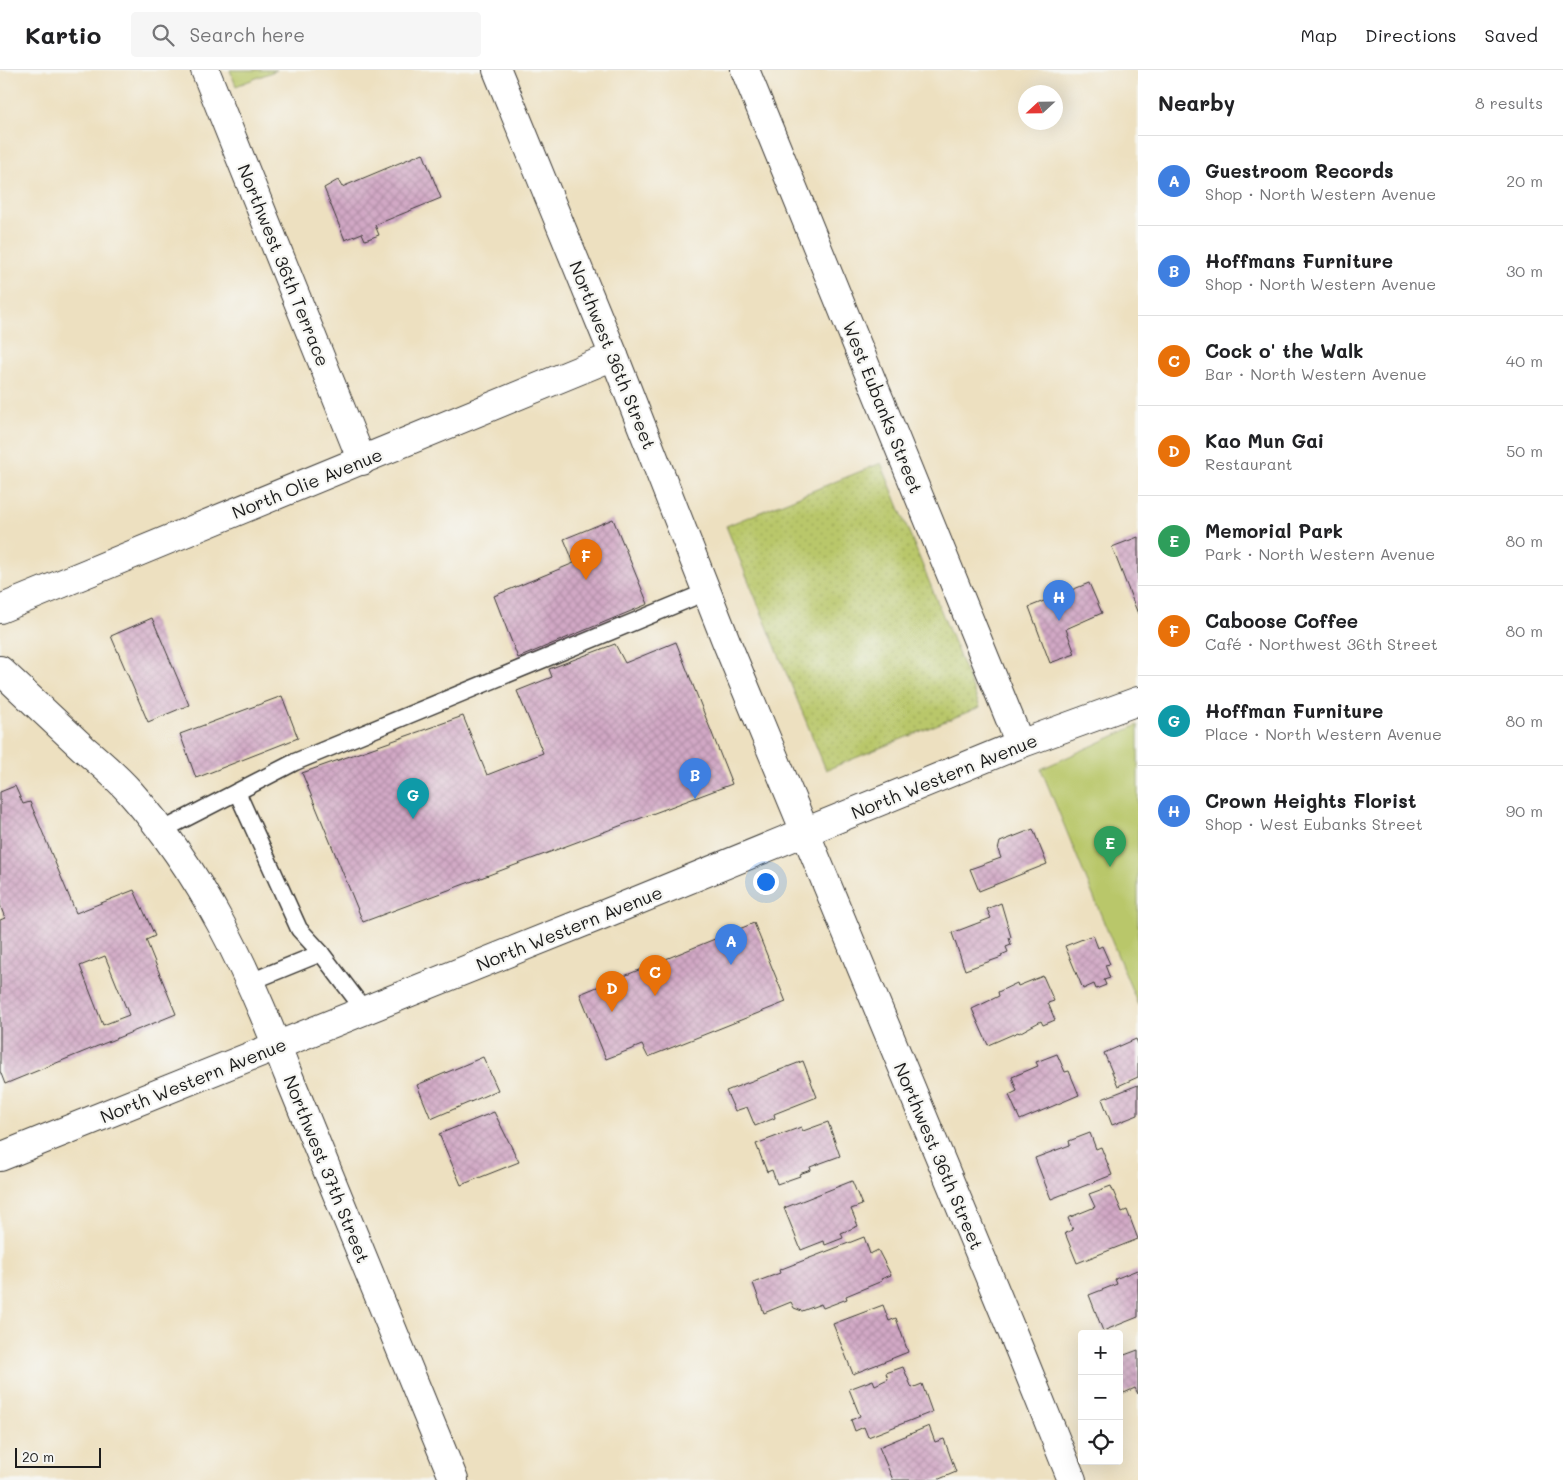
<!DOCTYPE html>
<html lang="en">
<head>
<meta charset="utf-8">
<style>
	body { margin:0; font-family:Mali,sans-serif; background:#f6f6f6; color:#202124 }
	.controls { position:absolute; right:15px; bottom:15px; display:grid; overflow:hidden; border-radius:5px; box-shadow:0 5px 20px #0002 }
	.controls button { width:45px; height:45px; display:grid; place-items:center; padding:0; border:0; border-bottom:1px solid #e0e0e0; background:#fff; color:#202124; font:25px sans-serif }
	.compass { position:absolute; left:1018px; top:15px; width:45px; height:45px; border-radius:50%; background:#fff; box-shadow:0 5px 20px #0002; rotate:248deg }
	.scale { position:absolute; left:15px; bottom:12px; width:86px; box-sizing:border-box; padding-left:5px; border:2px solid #1c1c1c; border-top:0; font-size:14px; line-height:18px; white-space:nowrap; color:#1c1c1c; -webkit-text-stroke:4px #f6f6f2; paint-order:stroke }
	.you { position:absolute; left:765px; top:811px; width:18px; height:18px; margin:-12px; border:4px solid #fff; border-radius:50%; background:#1a73e8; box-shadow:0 0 0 8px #1a73e833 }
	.badge { display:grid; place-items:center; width:32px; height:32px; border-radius:50%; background:#c8321e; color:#fff; font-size:16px; font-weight:700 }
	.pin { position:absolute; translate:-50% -41px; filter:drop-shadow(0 1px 2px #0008) }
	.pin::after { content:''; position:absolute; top:26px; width:18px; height:15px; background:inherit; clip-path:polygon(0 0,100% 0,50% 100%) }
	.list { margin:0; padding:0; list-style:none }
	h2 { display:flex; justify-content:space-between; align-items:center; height:65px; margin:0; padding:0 20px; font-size:21px }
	h2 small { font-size:16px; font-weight:400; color:#757577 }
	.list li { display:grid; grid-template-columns:32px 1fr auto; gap:15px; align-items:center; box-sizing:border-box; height:90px; padding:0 20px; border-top:1px solid #e0e0e0 }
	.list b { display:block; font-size:19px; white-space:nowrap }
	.list p { margin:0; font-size:16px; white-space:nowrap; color:#757577 }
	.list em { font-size:16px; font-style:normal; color:#757577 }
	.icon { flex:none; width:28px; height:28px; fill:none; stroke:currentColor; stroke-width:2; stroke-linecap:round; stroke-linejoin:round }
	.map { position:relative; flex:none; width:1138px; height:1410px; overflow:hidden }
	header { display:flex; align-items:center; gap:30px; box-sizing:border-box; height:70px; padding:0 25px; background:#fff; border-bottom:1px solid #e0e0e0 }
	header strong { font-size:24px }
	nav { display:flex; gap:28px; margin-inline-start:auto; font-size:18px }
	.search { width:350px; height:45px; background:#f6f6f6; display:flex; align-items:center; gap:12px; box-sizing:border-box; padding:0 18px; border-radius:5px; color:#757577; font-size:19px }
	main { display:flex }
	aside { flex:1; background:#fff }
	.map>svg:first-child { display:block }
</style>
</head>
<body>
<header>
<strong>Kartio</strong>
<div class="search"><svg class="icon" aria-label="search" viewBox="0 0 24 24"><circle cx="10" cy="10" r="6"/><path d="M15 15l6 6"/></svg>Search here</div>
<nav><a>Map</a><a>Directions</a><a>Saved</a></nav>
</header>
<main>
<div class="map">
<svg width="1138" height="1410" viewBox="0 0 1138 1410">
	<defs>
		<pattern id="grass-dots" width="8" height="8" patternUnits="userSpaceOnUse" patternTransform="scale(1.25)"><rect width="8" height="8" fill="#b9c76a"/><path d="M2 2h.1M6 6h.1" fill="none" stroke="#9eaa5b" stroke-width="1.8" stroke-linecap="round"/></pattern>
		<pattern id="building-cross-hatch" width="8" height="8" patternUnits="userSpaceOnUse" patternTransform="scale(1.25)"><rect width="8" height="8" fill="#d1a8c5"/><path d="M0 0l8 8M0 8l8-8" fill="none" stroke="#b390a9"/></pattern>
	</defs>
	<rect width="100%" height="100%" fill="#f6f6f2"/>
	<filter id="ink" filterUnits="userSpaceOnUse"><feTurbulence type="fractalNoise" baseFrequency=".02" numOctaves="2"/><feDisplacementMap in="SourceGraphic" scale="10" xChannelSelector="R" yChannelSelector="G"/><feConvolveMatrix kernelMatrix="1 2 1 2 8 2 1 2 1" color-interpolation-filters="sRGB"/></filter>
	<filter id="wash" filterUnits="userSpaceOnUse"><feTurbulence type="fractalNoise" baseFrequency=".0096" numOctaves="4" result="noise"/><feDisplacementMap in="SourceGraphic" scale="20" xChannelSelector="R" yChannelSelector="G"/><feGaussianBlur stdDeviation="1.12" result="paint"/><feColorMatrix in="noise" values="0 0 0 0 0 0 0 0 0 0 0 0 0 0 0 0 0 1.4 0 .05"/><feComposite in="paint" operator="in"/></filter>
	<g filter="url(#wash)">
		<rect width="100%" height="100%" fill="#ede0c0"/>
		<!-- grass -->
		<polygon fill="url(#grass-dots)" stroke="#6a7243" points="881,393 980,637 826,700 726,456"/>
		<!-- park -->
		<g fill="#b9c76a" stroke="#6a7243">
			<polygon points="230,0 277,0 236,16"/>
			<polygon points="1138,655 1138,935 1041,699"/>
		</g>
		<g id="blocks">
			<!-- building -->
			<g fill="url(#building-cross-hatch)" fill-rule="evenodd">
				<polygon points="423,83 441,128 375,155 379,165 365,170 362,163 345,170 324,118 338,110 342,117"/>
				<polygon points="613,449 648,534 518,588 494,526 574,493 564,469"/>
				<polygon points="1138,467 1138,544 1112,477"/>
				<polygon points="1089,513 1102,543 1066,559 1075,584 1050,593 1029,537"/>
				<polygon points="152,548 189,635 148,652 111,566"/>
				<polygon points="676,572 732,714 363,852 302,703 463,646 487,705 543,683 517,621 552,607 549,599 615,574 625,593"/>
				<polygon points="282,626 298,668 196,708 180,664"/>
				<path d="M15 716 23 734 30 732 76 843 134 820 155 866 146 870 176 944 5 1014 0 1001V850L5 848 0 835V722ZM105 886 129 945 103 955 80 896Z"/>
				<polygon points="1033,759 1047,794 979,821 970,799 1001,788 998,780 1000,772"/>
				<polygon points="1001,833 1011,867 1009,868 1011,875 1006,877 1008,882 1001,885 1002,887 965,900 952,863 991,848 987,839"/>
				<polygon points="754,853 786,932 648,987 642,975 606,989 580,924"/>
				<polygon points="1093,865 1098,878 1102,876 1110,894 1105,895 1110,908 1104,910 1106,915 1096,919 1094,914 1083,919 1065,876"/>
				<polygon points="1043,906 1054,931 1048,933 1055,950 1043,955 1041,951 1019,963 1018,962 988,975 972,939 999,926 998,922 1017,913 1018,916"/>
				<polygon points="1136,969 1138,974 1138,1007 1118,1016 1104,983"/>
				<polygon points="1057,984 1065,1002 1069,1001 1079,1025 1020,1050 1009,1025 1017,1021 1012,1007 1038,996 1036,992"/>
				<polygon points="483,987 498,1020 431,1049 417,1015"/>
				<polygon points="803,991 817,1027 774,1044 775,1048 755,1056 747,1037 735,1041 726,1021"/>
				<polygon points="1138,1015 1138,1045 1112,1055 1102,1029"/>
				<polygon points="494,1042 519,1092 461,1115 439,1064"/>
				<polygon points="828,1052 840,1086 810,1097 811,1100 799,1104 800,1106 777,1114 772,1100 767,1102 756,1074 801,1057 803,1061"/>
				<polygon points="1090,1063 1096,1079 1101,1077 1112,1105 1051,1129 1035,1088 1070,1075 1069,1071"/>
				<polygon points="852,1111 862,1135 851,1139 858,1156 841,1163 843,1168 825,1175 824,1171 801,1180 784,1138"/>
				<polygon points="1111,1116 1122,1142 1127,1140 1138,1169 1077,1193 1065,1163 1073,1160 1068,1148 1095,1137 1089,1124"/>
				<polygon points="864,1167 870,1184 878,1180 891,1205 881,1209 882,1211 846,1226 847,1229 823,1238 821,1234 802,1241 794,1238 791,1232 764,1243 753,1213 780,1203 779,1200"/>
				<polygon points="1137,1200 1138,1202 1138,1247 1103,1261 1089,1225 1117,1214 1115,1209"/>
				<polygon points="883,1235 889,1251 896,1248 908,1282 853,1304 833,1254"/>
				<polygon points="1138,1280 1138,1324 1135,1318 1124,1323 1119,1311 1119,1287"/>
				<polygon points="903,1297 912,1318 922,1314 932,1342 868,1367 864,1357 855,1361 851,1350 860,1346 849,1319 873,1310 875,1315 888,1309 886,1303"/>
				<polygon points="929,1356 935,1372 944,1369 956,1402 937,1410 893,1410 879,1377"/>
			</g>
		</g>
	</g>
	<g filter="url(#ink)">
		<use href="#blocks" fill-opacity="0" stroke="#3b3935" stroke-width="1"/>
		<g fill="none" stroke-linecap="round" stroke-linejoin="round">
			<defs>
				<g id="service">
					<polyline points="237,722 299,859 321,883 365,941"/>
					<polyline points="161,761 295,692 706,522"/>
					<polyline points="250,912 321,883"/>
				</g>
				<g id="minor">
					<polyline points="205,0 362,391"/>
					<polyline points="745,0 1020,674"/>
					<polyline points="0,539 614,286"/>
					<path d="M0 600C28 626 55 652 83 678 99 692 116 706 130 722 203 804 248 900 287 1002L454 1410"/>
				</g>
				<polyline id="tertiary" points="0,1087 602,845 1020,674 1138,631"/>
				<polyline id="secondary" points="497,0 614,286 726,571 1018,1276 1072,1410"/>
			</defs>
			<!-- service casing -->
			<use href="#service" stroke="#3b3935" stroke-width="19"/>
			<!-- minor casing -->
			<use href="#minor" stroke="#3b3935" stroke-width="30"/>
			<!-- tertiary casing -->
			<use href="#tertiary" stroke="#3b3935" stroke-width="30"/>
			<!-- secondary casing -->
			<use href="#secondary" stroke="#3b3935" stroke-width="30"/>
			<!-- service -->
			<use href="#service" stroke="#fff" stroke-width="16"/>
			<!-- minor -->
			<use href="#minor" stroke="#fff" stroke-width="28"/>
			<!-- tertiary -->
			<use href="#tertiary" stroke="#fff" stroke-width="28"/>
			<!-- secondary -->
			<use href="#secondary" stroke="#fff" stroke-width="28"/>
		</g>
	</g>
	<g text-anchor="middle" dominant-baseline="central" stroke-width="4.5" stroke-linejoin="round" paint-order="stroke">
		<!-- street labels -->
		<g font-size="18" fill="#1c1c1c" stroke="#f6f6f2">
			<text transform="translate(284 195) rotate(68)">Northwest 36th Terrace</text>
			<text transform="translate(613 285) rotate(68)">Northwest 36th Street</text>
			<text transform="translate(883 337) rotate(68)">West Eubanks Street</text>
			<text transform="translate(307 413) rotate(-22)">North Olie Avenue</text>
			<text transform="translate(944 706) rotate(-22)">North Western Avenue</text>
			<text transform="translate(569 858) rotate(-22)">North Western Avenue</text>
			<text transform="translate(193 1010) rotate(-22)">North Western Avenue</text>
			<text transform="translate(939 1086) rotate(67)">Northwest 36th Street</text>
			<text transform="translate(327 1099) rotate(68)">Northwest 37th Street</text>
		</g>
	</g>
</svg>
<div class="controls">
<button>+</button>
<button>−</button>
<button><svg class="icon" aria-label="locate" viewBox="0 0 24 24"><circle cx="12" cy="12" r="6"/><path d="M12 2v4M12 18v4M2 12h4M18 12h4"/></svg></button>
</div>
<svg class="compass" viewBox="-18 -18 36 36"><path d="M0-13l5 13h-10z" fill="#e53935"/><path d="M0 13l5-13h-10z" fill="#757577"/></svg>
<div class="scale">20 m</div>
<div class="you"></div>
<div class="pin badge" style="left:731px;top:895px;background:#3f7fe0">A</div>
<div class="pin badge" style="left:695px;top:729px;background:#3f7fe0">B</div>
<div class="pin badge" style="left:655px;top:926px;background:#e8710a">C</div>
<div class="pin badge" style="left:612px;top:942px;background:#e8710a">D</div>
<div class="pin badge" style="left:1110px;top:797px;background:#2e9e5b">E</div>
<div class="pin badge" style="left:586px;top:510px;background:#e8710a">F</div>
<div class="pin badge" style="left:413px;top:749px;background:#0f9aa8">G</div>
<div class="pin badge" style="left:1059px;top:551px;background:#3f7fe0">H</div>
</div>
<aside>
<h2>Nearby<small>8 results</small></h2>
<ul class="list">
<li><span class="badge" style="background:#3f7fe0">A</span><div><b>Guestroom Records</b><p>Shop · North Western Avenue</p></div><em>20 m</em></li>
<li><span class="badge" style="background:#3f7fe0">B</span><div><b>Hoffmans Furniture</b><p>Shop · North Western Avenue</p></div><em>30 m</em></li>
<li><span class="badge" style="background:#e8710a">C</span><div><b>Cock o' the Walk</b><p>Bar · North Western Avenue</p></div><em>40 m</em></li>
<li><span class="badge" style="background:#e8710a">D</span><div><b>Kao Mun Gai</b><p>Restaurant</p></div><em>50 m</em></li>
<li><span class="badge" style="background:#2e9e5b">E</span><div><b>Memorial Park</b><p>Park · North Western Avenue</p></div><em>80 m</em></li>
<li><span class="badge" style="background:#e8710a">F</span><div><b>Caboose Coffee</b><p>Café · Northwest 36th Street</p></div><em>80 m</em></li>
<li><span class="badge" style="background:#0f9aa8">G</span><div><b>Hoffman Furniture</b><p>Place · North Western Avenue</p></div><em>80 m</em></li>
<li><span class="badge" style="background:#3f7fe0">H</span><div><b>Crown Heights Florist</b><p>Shop · West Eubanks Street</p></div><em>90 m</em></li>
</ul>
</aside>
</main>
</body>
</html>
